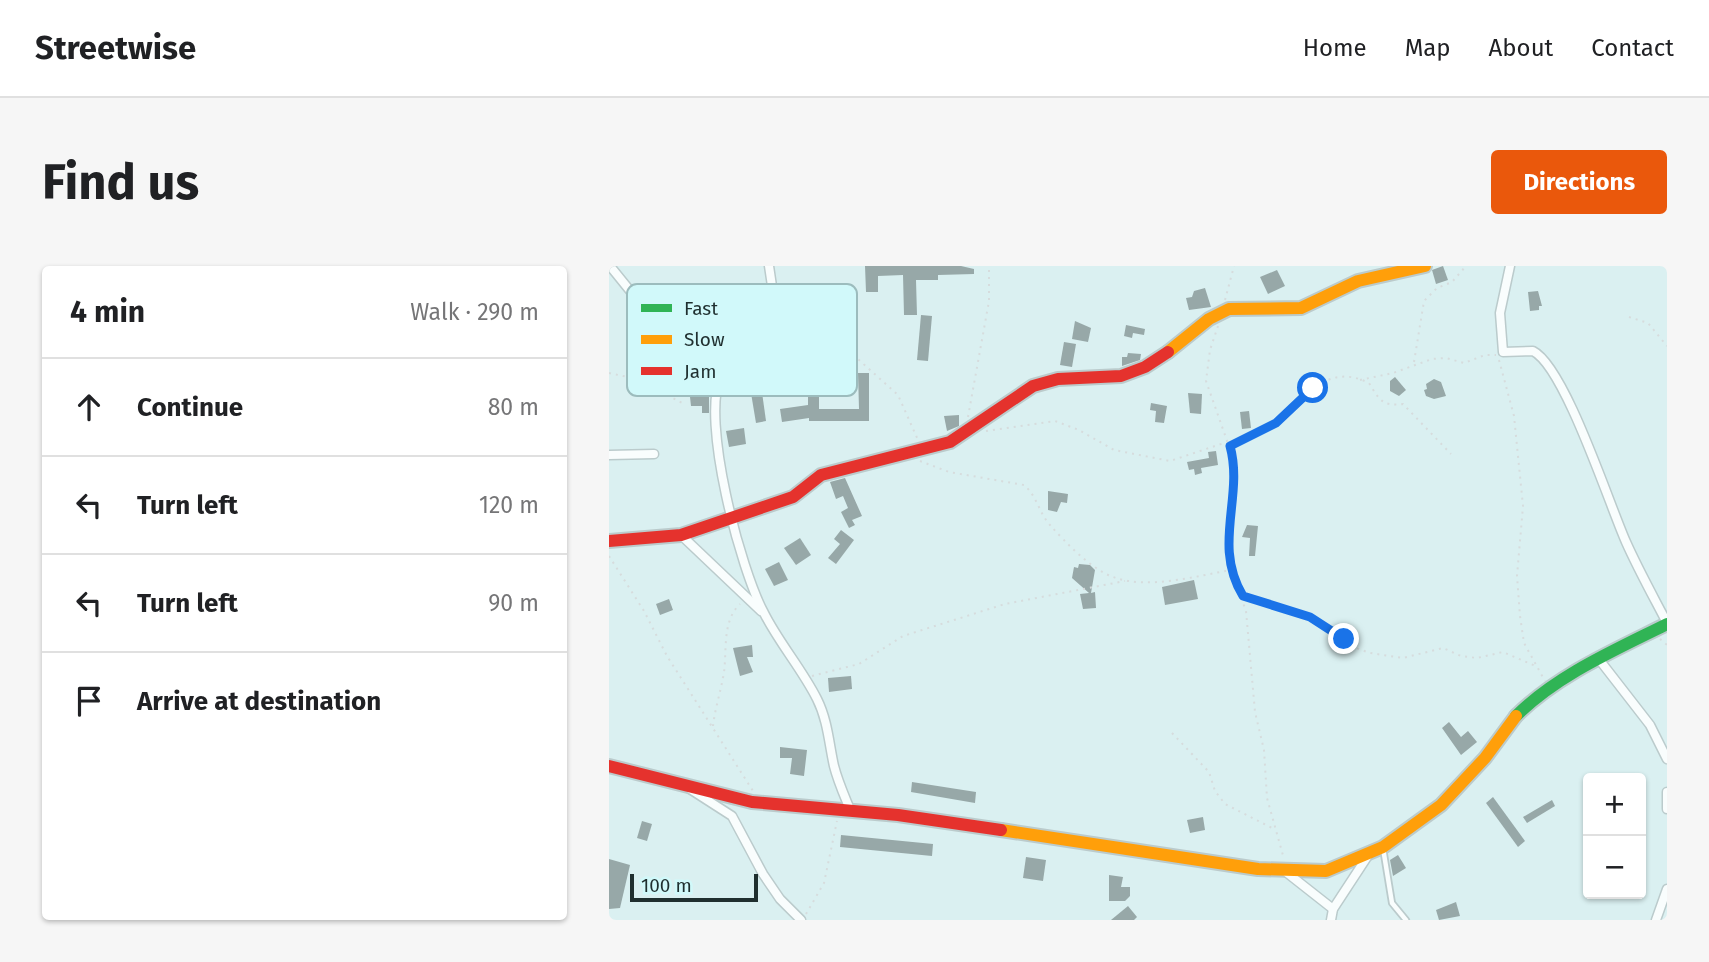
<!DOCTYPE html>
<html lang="en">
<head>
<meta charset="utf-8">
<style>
	body { margin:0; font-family:"Fira Sans",sans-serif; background:#f6f6f6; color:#202124 }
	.controls { position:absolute; right:21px; bottom:21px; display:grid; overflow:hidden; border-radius:7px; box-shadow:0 2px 5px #0004 }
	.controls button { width:63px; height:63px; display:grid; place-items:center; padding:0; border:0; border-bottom:2px solid #e0e0e0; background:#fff; color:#202124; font:35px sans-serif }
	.scale { position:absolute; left:21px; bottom:18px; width:128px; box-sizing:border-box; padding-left:7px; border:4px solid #1f2f2f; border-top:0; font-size:19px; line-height:24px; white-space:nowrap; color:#1f2f2f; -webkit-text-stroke:5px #d1f9fa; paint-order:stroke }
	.stop { position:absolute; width:21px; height:21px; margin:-16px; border:5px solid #1a73e8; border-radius:50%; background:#fff }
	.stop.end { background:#1a73e8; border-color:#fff; box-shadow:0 2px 7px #0008 }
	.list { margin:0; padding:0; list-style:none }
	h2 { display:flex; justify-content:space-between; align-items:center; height:91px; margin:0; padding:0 28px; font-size:30px }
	h2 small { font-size:23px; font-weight:400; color:#757577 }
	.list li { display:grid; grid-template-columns:46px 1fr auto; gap:21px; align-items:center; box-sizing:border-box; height:98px; padding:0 28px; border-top:2px solid #e0e0e0 }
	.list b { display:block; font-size:26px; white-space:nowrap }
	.list em { font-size:23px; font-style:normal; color:#757577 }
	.icon { flex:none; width:38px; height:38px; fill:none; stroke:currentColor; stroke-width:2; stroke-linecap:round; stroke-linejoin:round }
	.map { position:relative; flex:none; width:1058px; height:654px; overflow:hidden; border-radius:7px }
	header { display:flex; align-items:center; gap:42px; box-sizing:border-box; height:98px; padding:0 35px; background:#fff; border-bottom:2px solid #e0e0e0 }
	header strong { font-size:33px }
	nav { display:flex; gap:38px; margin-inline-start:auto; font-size:24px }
	.intro { display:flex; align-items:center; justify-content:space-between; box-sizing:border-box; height:168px; padding:0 42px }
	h1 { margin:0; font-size:49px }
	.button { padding:18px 32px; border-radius:7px; background:#ea580c; color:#fff; font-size:24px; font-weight:700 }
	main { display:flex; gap:42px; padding:0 42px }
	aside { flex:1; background:#fff; border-radius:7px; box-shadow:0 2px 5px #0004 }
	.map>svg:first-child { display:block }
</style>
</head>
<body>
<header>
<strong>Streetwise</strong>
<nav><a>Home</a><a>Map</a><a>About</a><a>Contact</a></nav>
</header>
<div class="intro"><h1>Find us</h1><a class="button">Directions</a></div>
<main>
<aside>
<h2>4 min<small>Walk · 290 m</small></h2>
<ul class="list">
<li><svg class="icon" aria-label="ahead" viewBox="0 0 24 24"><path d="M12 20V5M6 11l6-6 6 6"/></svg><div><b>Continue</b></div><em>80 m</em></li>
<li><svg class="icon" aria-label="left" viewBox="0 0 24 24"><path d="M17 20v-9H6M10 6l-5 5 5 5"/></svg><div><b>Turn left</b></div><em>120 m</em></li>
<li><svg class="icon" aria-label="left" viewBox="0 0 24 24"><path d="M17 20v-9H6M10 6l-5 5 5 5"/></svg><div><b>Turn left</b></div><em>90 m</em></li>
<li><svg class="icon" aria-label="arrive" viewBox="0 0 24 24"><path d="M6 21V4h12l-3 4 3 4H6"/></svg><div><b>Arrive at destination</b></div></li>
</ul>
</aside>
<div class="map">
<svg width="1058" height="654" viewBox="0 0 1058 654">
	<rect width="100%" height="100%" fill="#daf0f1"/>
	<!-- building -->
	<g fill="#97a8a8">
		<polygon points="256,0 352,0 365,3 365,8 329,9 329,14 307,14 308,49 295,49 294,9 269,10 269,26 257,26"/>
		<polygon points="834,0 839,14 827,18 823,4"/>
		<polygon points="668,4 676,20 659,28 651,11"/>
		<polygon points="596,22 602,41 580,44 577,32 583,31 585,25"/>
		<polygon points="929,25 933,40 930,40 930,44 921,45 919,26"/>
		<polygon points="312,49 323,50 319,95 308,94"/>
		<polygon points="466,55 482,62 479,76 463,73"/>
		<polygon points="517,59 536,63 535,69 524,67 523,72 515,70"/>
		<polygon points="455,76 467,78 463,101 451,99"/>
		<polygon points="519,87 532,88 531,94 513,100 513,91 518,91"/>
		<polygon points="209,90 240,90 240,101 210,101 210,143 250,143 249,107 260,107 260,155 200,155 200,152 173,156 171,143 199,139 199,101 184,101 184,95 209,94"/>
		<polygon points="786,111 797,124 790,130 781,125 781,115"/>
		<polygon points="151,112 157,155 147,157 140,115"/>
		<polygon points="825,113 832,116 837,130 825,133 817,130 815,124 818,123 817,118"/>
		<polygon points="86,125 96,125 100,130 100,147 93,147 93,140 82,140 81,131 86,130"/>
		<polygon points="579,127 593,128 592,148 581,147"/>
		<polygon points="542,137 558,140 555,157 546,156 547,145 541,144"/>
		<polygon points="640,145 642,162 633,163 631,146"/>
		<polygon points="350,149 350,160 338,165 335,150"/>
		<polygon points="135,162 137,178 120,181 117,165"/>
		<polygon points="607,185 609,199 592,202 593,207 586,209 585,203 580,204 578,196 600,192 599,186"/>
		<polygon points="236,212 253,250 243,254 246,259 240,262 232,246 239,242 234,230 227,233 221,216"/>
		<polygon points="439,225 459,228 458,237 452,236 448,246 439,244"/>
		<polygon points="638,259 649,260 646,290 640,290 641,272 633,271"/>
		<polygon points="232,264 245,274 227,298 219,292 231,278 225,273"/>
		<polygon points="191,272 202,289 187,299 175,282"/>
		<polygon points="170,296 179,314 165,320 156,303"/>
		<polygon points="470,298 481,299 486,304 482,327 486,326 487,342 474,343 471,328 480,327 463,312 465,301 469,302"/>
		<polygon points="585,314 589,333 556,339 553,321"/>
		<polygon points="60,333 64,344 51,349 47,338"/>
		<polygon points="143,379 144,391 138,391 144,406 131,410 124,382"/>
		<polygon points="242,410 243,423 220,426 219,412"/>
		<polygon points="840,456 852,471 859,465 868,476 852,489 833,462"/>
		<polygon points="171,481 198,484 195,510 181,508 183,492 171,492"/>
		<polygon points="303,516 367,526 366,537 302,526"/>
		<polygon points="884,531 916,575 909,581 877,537"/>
		<polygon points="943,534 946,540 918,557 914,551"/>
		<polygon points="594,551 596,564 581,567 578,554"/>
		<polygon points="33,555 43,558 38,575 28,572"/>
		<polygon points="232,569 324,578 323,590 231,581"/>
		<polygon points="789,589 797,602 784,610 781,594"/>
		<polygon points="417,591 437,594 434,615 414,612"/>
		<polygon points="0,593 21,599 11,642 0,643"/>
		<polygon points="500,609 514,611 512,621 521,621 521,630 516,635 500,635"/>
		<polygon points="847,636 851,650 830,654 827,644"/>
		<polygon points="519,640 528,651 525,654 502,654"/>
	</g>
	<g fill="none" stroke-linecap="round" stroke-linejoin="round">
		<defs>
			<polyline id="lane" points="774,582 783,637 797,654"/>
			<g id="street">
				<polyline points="1,0 31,37 56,50 65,76 107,128"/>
				<path d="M160 0 166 40 164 49C148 67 122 88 112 110 91 153 132 305 155 347 170 377 193 403 208 433 219 455 220 478 225 500 229 516 236 531 242 546"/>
				<path d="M901 0 891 47 894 86 924 85C956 101 1000 238 1017 276 1029 303 1044 330 1058 357"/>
				<polyline points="0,189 45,188"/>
				<polyline points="72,269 152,345"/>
				<polyline points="989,392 1041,459 1058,493"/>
				<polyline points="81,523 123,550 154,608 171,633 192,654"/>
				<polyline points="1058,526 1058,543"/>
				<polyline points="677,606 724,643"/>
				<polyline points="722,654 724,643 760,588"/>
				<polyline points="1047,654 1058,623"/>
			</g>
			<path id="fast" d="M907 450C948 409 1006 384 1058 358"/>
			<g id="slow">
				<polyline points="559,86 600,53 620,43 692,42 749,15 816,0"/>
				<polyline points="392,564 649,603 717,605 774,581 832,539 876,492 907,450"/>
			</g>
			<g id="jam">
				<polyline points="0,275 72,269 184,231 212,209 341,176 424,120 449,113 512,110 536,101 559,86"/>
				<polyline points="0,500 143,536 289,549 392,564"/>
			</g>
		</defs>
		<!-- lane casing -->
		<use href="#lane" stroke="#bbcbcc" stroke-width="8"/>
		<!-- street casing -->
		<use href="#street" stroke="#bbcbcc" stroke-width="11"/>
		<!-- fast casing -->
		<use href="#fast" stroke="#bbcbcc" stroke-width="16"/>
		<!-- slow casing -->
		<use href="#slow" stroke="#bbcbcc" stroke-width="16"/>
		<!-- jam casing -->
		<use href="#jam" stroke="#bbcbcc" stroke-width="16"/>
		<!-- path -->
		<g stroke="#d6dcdd" stroke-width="2" stroke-dasharray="2 5" stroke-linecap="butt">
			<polyline points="616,34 625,0"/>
			<polyline points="174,44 220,67 289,129 309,174"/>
			<polyline points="1020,51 1039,57 1058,80"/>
			<polyline points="609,60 601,84 597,115 623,189 619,281 622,304 637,345 646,446 655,484 658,532 675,593"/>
			<polyline points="890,94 905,150 914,240 908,310 911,350 915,377 936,415"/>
			<polyline points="805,96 815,35 828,22 843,16 857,0"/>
			<polyline points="0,107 28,113 75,138"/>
			<polyline points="751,114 784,107 823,93 837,92 855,97 876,89 887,89"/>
			<polyline points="359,151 380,35 380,0"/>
			<polyline points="377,165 446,155 470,164 505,184 561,195 618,176"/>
			<path d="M622 179C637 174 654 168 667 158 696 135 715 95 760 117 770 133 773 141 794 138L842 188"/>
			<path d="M311 195 340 206 415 219C428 230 430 247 441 259 457 277 482 303 504 311 539 324 587 310 622 304"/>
			<polyline points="0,290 35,345 58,390 144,525"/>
			<polyline points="635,330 701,351 747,382 761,387 794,392 834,382 852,390 868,392 894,386 929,401"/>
			<polyline points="1051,373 1058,379"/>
			<polyline points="203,410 250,398 294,370 396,338 516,315"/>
			<path d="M104 460C106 442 112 425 115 406 118 384 113 355 131 338"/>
			<polyline points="563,467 600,506 606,525 616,538 665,563"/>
			<polyline points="197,648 215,617 228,555"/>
		</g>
		<!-- lane -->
		<use href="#lane" stroke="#f9fdfd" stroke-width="4.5"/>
		<!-- street -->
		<use href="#street" stroke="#f9fdfd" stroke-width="8"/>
		<!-- fast -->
		<use href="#fast" stroke="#30b455" stroke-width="12"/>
		<!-- slow -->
		<use href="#slow" stroke="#ff9f0a" stroke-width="12"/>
		<!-- jam -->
		<use href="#jam" stroke="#e5322d" stroke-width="12"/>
	</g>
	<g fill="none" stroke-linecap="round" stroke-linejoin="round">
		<!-- route -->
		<path stroke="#1a73e8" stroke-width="9" d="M704 122 667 157 621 180C635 231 603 279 634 330L701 351 735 373"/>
	</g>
	<!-- legend -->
	<rect x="18" y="18" width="230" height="112" rx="10" fill="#d1f9fa" stroke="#9cbcbd" stroke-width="2"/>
	<rect x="32" y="38" width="31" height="8" fill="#30b455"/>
	<rect x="32" y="69" width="31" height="9" fill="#ff9f0a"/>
	<rect x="32" y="101" width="31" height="8" fill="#e5322d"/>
	<g font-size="19" fill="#1f2f2f">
		<text x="75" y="49">Fast</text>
		<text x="75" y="80">Slow</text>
		<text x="75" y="112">Jam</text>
	</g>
</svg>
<div class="controls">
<button>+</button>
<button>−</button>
</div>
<div class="scale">100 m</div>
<div class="stop" style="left:704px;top:122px"></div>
<div class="stop end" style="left:735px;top:373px"></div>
</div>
</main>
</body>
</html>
